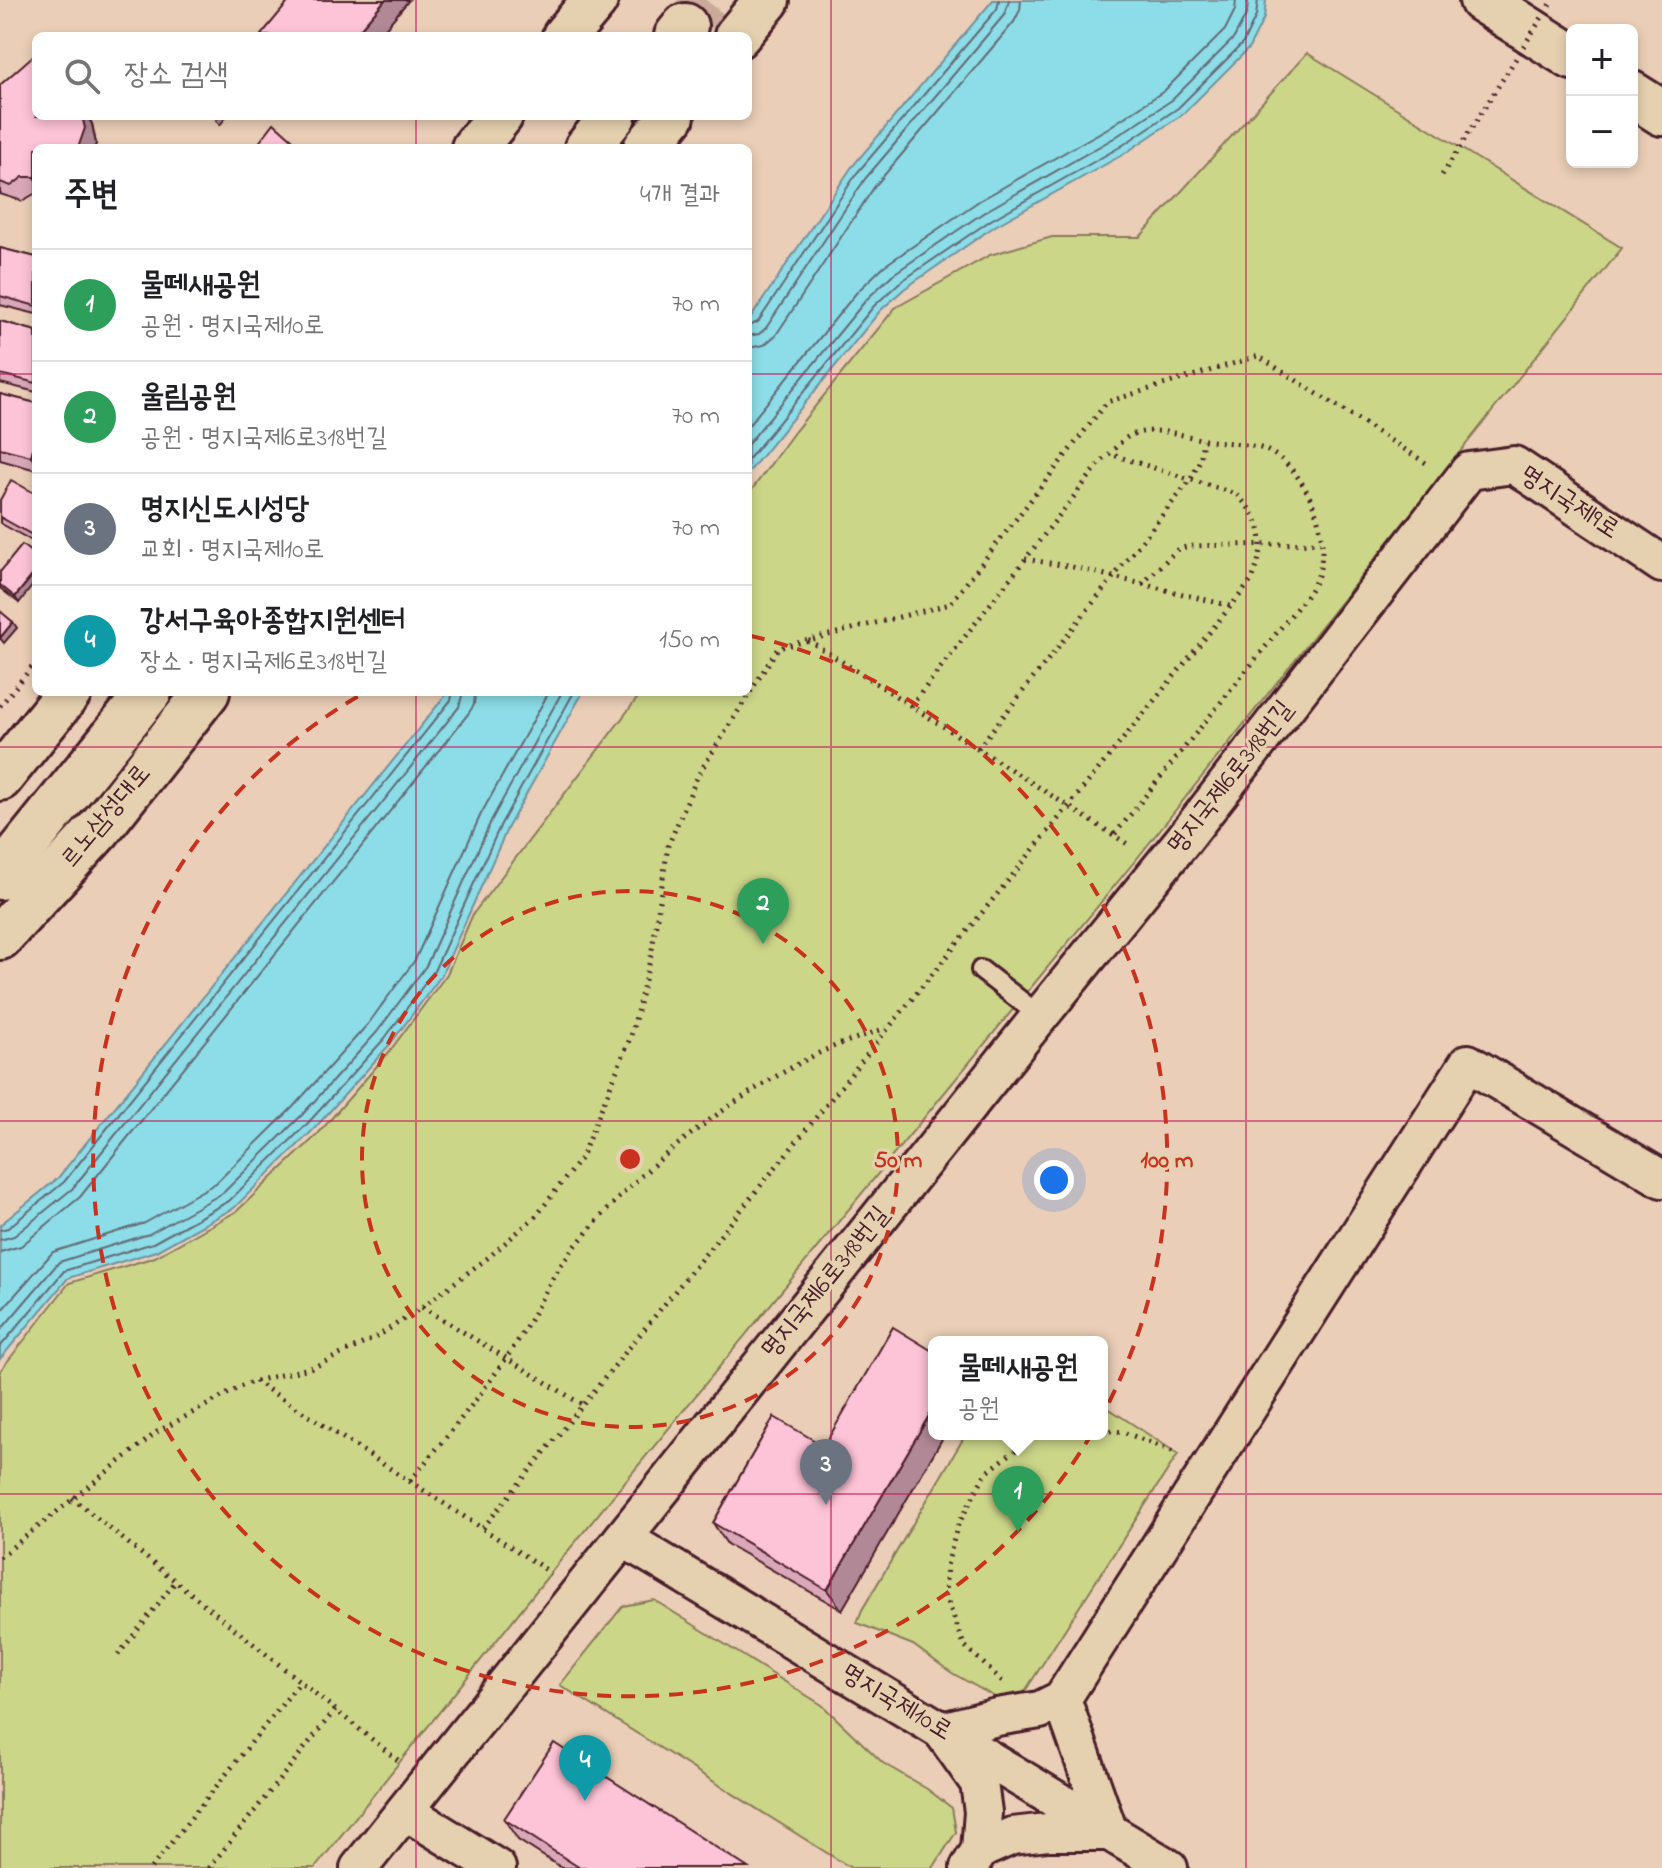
<!DOCTYPE html>
<html lang="ko">
<head>
<meta charset="utf-8">
<style>
	body { margin:0; font-family:"Indie Flower","Poor Story",sans-serif; background:#f2f2f2; color:#202124 }
	.controls { position:absolute; right:24px; top:24px; display:grid; overflow:hidden; border-radius:12px; box-shadow:0 4px 12px #0003 }
	.controls button { width:72px; height:72px; display:grid; place-items:center; padding:0; border:0; border-bottom:2px solid #e0e0e0; background:#fff; color:#202124; font:40px sans-serif }
	.you { position:absolute; left:1054px; top:1180px; width:28px; height:28px; margin:-20px; border:6px solid #fff; border-radius:50%; background:#1a73e8; box-shadow:0 0 0 12px #1a73e833 }
	.badge { display:grid; place-items:center; width:52px; height:52px; border-radius:50%; background:#c8321e; color:#fff; font-size:26px; font-weight:700 }
	.pin { position:absolute; translate:-50% -66px; filter:drop-shadow(0 2px 4px #0008) }
	.pin::after { content:''; position:absolute; top:42px; width:28px; height:24px; background:inherit; clip-path:polygon(0 0,100% 0,50% 100%) }
	.popup { position:absolute; left:928px; top:1336px; width:180px; height:104px; box-sizing:border-box; display:grid; place-content:center; border-radius:12px; background:#fff; filter:drop-shadow(0 2px 6px #0005); font-size:26px; white-space:nowrap; color:#757577 }
	.popup b { font-size:30px; color:#202124 }
	.popup::after { content:''; position:absolute; left:50%; top:100%; margin-left:-16px; border:16px solid transparent; border-top-color:#fff }
	.list { margin:0; padding:0; list-style:none }
	h2 { display:flex; justify-content:space-between; align-items:center; height:104px; margin:0; padding:0 32px; font-size:34px }
	h2 small { font-size:26px; font-weight:400; color:#757577 }
	.list li { display:grid; grid-template-columns:52px 1fr auto; gap:24px; align-items:center; box-sizing:border-box; height:112px; padding:0 32px; border-top:2px solid #e0e0e0 }
	.list b { display:block; font-size:30px; white-space:nowrap }
	.list p { margin:0; font-size:26px; white-space:nowrap; color:#757577 }
	.list em { font-size:26px; font-style:normal; color:#757577 }
	.icon { flex:none; width:44px; height:44px; fill:none; stroke:currentColor; stroke-width:2; stroke-linecap:round; stroke-linejoin:round }
	.map { position:relative; flex:none; width:1662px; height:1868px; overflow:hidden }
	.search { position:absolute; background:#fff; box-shadow:0 4px 12px #0003; left:32px; top:32px; width:720px; height:88px; display:flex; align-items:center; gap:20px; box-sizing:border-box; padding:0 28px; border-radius:12px; color:#757577; font-size:30px }
	.panel { position:absolute; background:#fff; box-shadow:0 4px 12px #0003; left:32px; top:144px; width:720px; height:552px; border-radius:12px }
	.map>svg:first-child { display:block }
</style>
</head>
<body>
<div class="map">
<svg width="1662" height="1868" viewBox="0 0 1662 1868">
	<rect width="100%" height="100%" fill="#eaceb7"/>
	<filter id="ink" filterUnits="userSpaceOnUse"><feTurbulence type="fractalNoise" baseFrequency=".0125" numOctaves="2"/><feDisplacementMap in="SourceGraphic" scale="16" xChannelSelector="R" yChannelSelector="G"/><feConvolveMatrix kernelMatrix="1 2 1 2 8 2 1 2 1" color-interpolation-filters="sRGB"/></filter>
	<g filter="url(#ink)">
		<!-- green -->
		<g fill="#cbd689" stroke="#8a7a5a" stroke-width="2">
			<polygon points="1307,53 1622,248 1139,856 568,1551 315,1868 0,1868 0,1371 69,1283 155,1257 237,1211 317,1135 389,1052 447,974 473,914 639,696 640,692 748,692 748,495 795,431 895,308 990,255 1052,237 1140,237"/>
			<polygon points="1102,1404 1178,1454 1020,1699 995,1697 952,1673 913,1645 857,1623 862,1610 966,1434 1102,1434"/>
			<polygon points="654,1600 822,1705 883,1763 927,1789 952,1808 956,1832 933,1868 851,1868 560,1685 623,1606"/>
		</g>
		<!-- water -->
		<g fill="#8cdde7" stroke="#72919c" stroke-width="2">
			<polygon points="993,0 1266,0 1264,18 1249,48 1183,114 1124,154 995,226 904,289 880,311 748,473 748,322 851,168"/>
			<polygon points="448,692 583,692 508,827 441,976 391,1043 314,1129 234,1208 156,1251 68,1278 0,1359 0,1225 58,1178"/>
		</g>
		<g fill="none" stroke-linecap="round" stroke-linejoin="round">
			<!-- shore -->
			<g stroke="#646b76" stroke-width="2">
				<polyline points="748,326 758,322 857,173 997,9 999,0"/>
				<polyline points="748,336 759,334 766,328 865,179 1005,14 1009,0"/>
				<polyline points="748,348 764,345 776,335 875,186 1014,22 1020,10 1021,0"/>
				<polyline points="748,426 857,292 884,266 979,201 1108,128 1164,91 1225,30 1235,10 1236,0"/>
				<polyline points="748,444 866,300 892,275 986,211 1114,138 1172,100 1234,38 1247,13 1248,0"/>
				<polyline points="748,460 874,306 899,283 991,220 1120,147 1178,108 1243,43 1256,16 1258,0"/>
				<polyline points="0,1230 8,1228 64,1182 451,700 453,692"/>
				<polyline points="0,1240 14,1236 72,1189 459,707 463,692"/>
				<polyline points="0,1252 21,1246 80,1197 468,714 474,705 475,692"/>
				<polyline points="0,1312 53,1252 145,1223 216,1183 292,1108 368,1024 415,960 481,814 549,692"/>
				<polyline points="0,1331 59,1262 149,1234 223,1193 301,1116 377,1032 426,966 492,819 562,692"/>
				<polyline points="0,1347 64,1271 153,1243 229,1201 308,1123 385,1038 434,971 501,824 574,692"/>
			</g>
			<!-- secondary-tunnel -->
			<polyline stroke="#caab9b" stroke-width="44" stroke-dasharray="44 22" stroke-linecap="butt" points="685,26 706,0"/>
			<defs>
				<polyline id="service" points="981,970 1040,1016"/>
				<g id="minor">
					<polyline points="623,1538 1169,1868"/>
					<polyline points="405,1811 497,1868"/>
					<polyline points="980,1850 1012,1836 1048,1832 1109,1832 1062,1699"/>
					<polyline points="359,1868 1040,1016 1184,839 1469,471 1514,465 1662,564"/>
					<polyline points="969,1868 980,1850 983,1812 979,1783 942,1731 997,1717 1040,1710 1062,1699 1468,1063 1662,1179"/>
				</g>
				<g id="secondary">
					<polyline points="1482,0 1572,57"/>
					<polyline points="565,36 595,0"/>
					<polyline points="677,36 685,26"/>
					<polyline points="737,36 767,0"/>
					<polyline points="1632,94 1662,113"/>
					<polyline points="474,148 500,116"/>
					<polyline points="587,148 613,116"/>
					<polyline points="646,148 672,116"/>
					<polyline points="0,778 69,692"/>
					<polyline points="0,877 149,692"/>
					<polyline points="0,937 99,829 207,692"/>
				</g>
			</defs>
			<!-- service casing -->
			<use href="#service" stroke="#4a1f2b" stroke-width="24"/>
			<!-- minor casing -->
			<use href="#minor" stroke="#4a1f2b" stroke-width="42"/>
			<!-- secondary casing -->
			<use href="#secondary" stroke="#4a1f2b" stroke-width="50"/>
			<!-- path -->
			<g stroke="#4a1f2b" stroke-width="5" stroke-dasharray="2 6" stroke-linecap="butt">
				<polyline points="1025,559 1073,567 1231,606"/>
				<polyline points="1142,584 1178,549 1191,546 1320,543"/>
				<polyline points="808,640 1129,845"/>
				<polyline points="0,706 36,662"/>
				<path d="M911 706 1100 463C1113 452 1122 436 1138 433 1160 427 1184 436 1205 440 1224 443 1249 443 1266 450 1306 468 1331 531 1319 572 1317 580 1312 587 1308 594L1114 835"/>
				<polyline points="978,748 1191,479 1200,460 1203,440"/>
				<polyline points="422,1307 583,1405"/>
				<polyline points="255,1381 551,1573"/>
				<polyline points="1102,1430 1123,1432 1177,1453"/>
				<path d="M410 1481C448 1435 485 1391 517 1342 535 1315 547 1283 566 1258 631 1174 719 1105 813 1056 836 1044 862 1037 886 1028"/>
				<polyline points="72,1498 399,1761"/>
				<path d="M483 1528 1252 580C1266 544 1265 522 1236 494L1110 454"/>
				<polyline points="0,1557 157,1432 240,1387 255,1381 314,1367 375,1338 415,1312 489,1257 537,1215 581,1158 631,1036 651,956 668,846 698,775 778,648 950,604 1107,402 1258,356 1426,463"/>
				<polyline points="118,1655 176,1581"/>
				<polyline points="1002,1681 964,1645 945,1594 947,1566 957,1527 985,1474 1036,1434"/>
				<polyline points="151,1868 300,1682"/>
				<polyline points="209,1868 335,1710"/>
			</g>
			<!-- service -->
			<use href="#service" stroke="#e5d1af" stroke-width="18"/>
			<!-- minor -->
			<use href="#minor" stroke="#e5d1af" stroke-width="36"/>
			<!-- secondary -->
			<use href="#secondary" stroke="#e5d1af" stroke-width="44"/>
			<!-- path-bridge -->
			<polyline stroke="#4a1f2b" stroke-width="5" stroke-dasharray="2 6" stroke-linecap="butt" points="1442,175 1553,0"/>
		</g>
		<!-- wall -->
		<g fill="#daa8b8" stroke="#4a1f2b" stroke-width="2">
			<polygon points="0,85 36,116 87,116 92,124 96,144 36,148 36,193 22,201 0,194"/>
			<polygon points="0,248 36,257 36,314 0,305"/>
			<polygon points="0,321 36,331 36,392 0,383"/>
			<polygon points="0,394 36,403 36,470 0,460"/>
			<polygon points="36,494 36,543 0,523 0,500"/>
			<polygon points="0,572 19,603 0,588"/>
			<polygon points="774,1417 842,1610 727,1544 713,1523"/>
			<polygon points="504,1819 748,1868 562,1868 518,1840"/>
		</g>
		<!-- shaded-wall -->
		<g fill="#b18896" stroke="#4a1f2b" stroke-width="2">
			<polygon points="385,0 409,0 379,36 354,36"/>
			<polygon points="82,116 87,116 92,124 96,144 94,148 78,148"/>
			<polygon points="219,116 227,116 220,125 216,120"/>
			<polygon points="36,437 36,463 31,456"/>
			<polygon points="36,571 36,581 19,603 15,597"/>
			<polygon points="13,622 17,628 4,643 0,638"/>
			<polygon points="934,1407 934,1434 945,1434 842,1610 827,1590"/>
		</g>
		<!-- building -->
		<g fill="#fdc3d6" stroke="#4a1f2b" stroke-width="2">
			<polygon points="290,0 385,0 354,36 262,36 261,35"/>
			<polygon points="35,54 36,55 36,116 82,116 85,128 78,148 36,148 36,177 23,177 11,186 0,182 0,85"/>
			<polygon points="274,123 302,148 255,148"/>
			<polygon points="0,248 36,257 36,306 0,296"/>
			<polygon points="0,321 36,331 36,383 0,374"/>
			<polygon points="0,394 36,403 36,437 31,456 0,448"/>
			<polygon points="11,480 36,494 36,537 0,517 0,500"/>
			<polygon points="22,545 36,556 36,571 15,597 0,585 0,572"/>
			<polygon points="0,611 13,622 0,638"/>
			<polygon points="893,1327 934,1352 934,1407 827,1590 713,1523 774,1417 824,1446"/>
			<polygon points="554,1743 748,1868 580,1868 504,1819"/>
		</g>
	</g>
	<!-- grid -->
	<path fill="none" stroke="#c2185b" stroke-width="2" stroke-opacity="0.55" d="M416 0V36M831 0V1868M1246 0V1868M416 116V148M0 374H36M748 374H1662M416 692V1868M0 747H1662M0 1121H1662M0 1494H1662"/>
	<!-- distance rings -->
	<g fill="none" stroke="#c8321e" stroke-width="4" stroke-dasharray="14 10">
		<circle cx="630" cy="1159" r="268"/>
		<path d="M751 636A537 537 0 1 1 362 694"/>
	</g>
	<g text-anchor="middle" dominant-baseline="central" stroke-width="6" stroke-linejoin="round" paint-order="stroke">
		<!-- street labels -->
		<g font-size="26" fill="#4a1f2b" stroke="#e5d1af">
			<text transform="translate(1569 503) rotate(33)">명지국제9로</text>
			<text transform="translate(1231 778) rotate(-52)">명지국제6로318번길</text>
			<text transform="translate(106 817) rotate(-50)">르노삼성대로</text>
			<text transform="translate(826 1283) rotate(-51)">명지국제6로318번길</text>
			<text transform="translate(896 1703) rotate(31)">명지국제10로</text>
		</g>
	</g>
	<circle cx="630" cy="1159" r="12" fill="#c8321e" stroke="#e5d1af" stroke-width="4"/>
	<g font-size="24" text-anchor="middle" font-weight="bold" fill="#c8321e" stroke="#e5d1af" stroke-width="6" stroke-linejoin="round" paint-order="stroke">
		<text x="898" y="1167">50 m</text>
		<text x="1167" y="1167">100 m</text>
	</g>
</svg>
<div class="controls">
<button>+</button>
<button>−</button>
</div>
<div class="you"></div>
<div class="pin badge" style="left:1018px;top:1532px;background:#2e9e5b">1</div>
<div class="popup"><b>물떼새공원</b>공원</div>
<div class="pin badge" style="left:763px;top:944px;background:#2e9e5b">2</div>
<div class="pin badge" style="left:826px;top:1505px;background:#6b7280">3</div>
<div class="pin badge" style="left:585px;top:1801px;background:#0f9aa8">4</div>
<div class="search"><svg class="icon" aria-label="search" viewBox="0 0 24 24"><circle cx="10" cy="10" r="6"/><path d="M15 15l6 6"/></svg>장소 검색</div>
<section class="panel">
<h2>주변<small>4개 결과</small></h2>
<ul class="list">
<li><span class="badge" style="background:#2e9e5b">1</span><div><b>물떼새공원</b><p>공원 · 명지국제10로</p></div><em>70 m</em></li>
<li><span class="badge" style="background:#2e9e5b">2</span><div><b>울림공원</b><p>공원 · 명지국제6로318번길</p></div><em>70 m</em></li>
<li><span class="badge" style="background:#6b7280">3</span><div><b>명지신도시성당</b><p>교회 · 명지국제10로</p></div><em>70 m</em></li>
<li><span class="badge" style="background:#0f9aa8">4</span><div><b>강서구육아종합지원센터</b><p>장소 · 명지국제6로318번길</p></div><em>150 m</em></li>
</ul>
</section>
</div>
</body>
</html>
